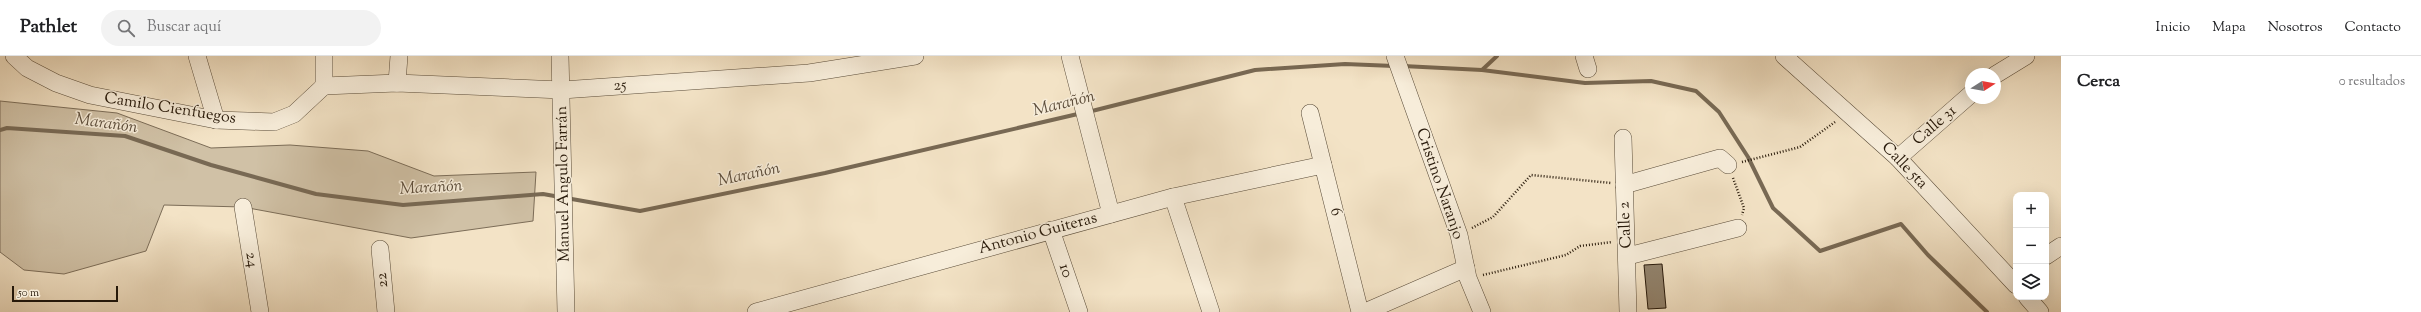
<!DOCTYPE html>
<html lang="es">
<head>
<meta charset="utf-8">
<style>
	body { margin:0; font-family:"Sorts Mill Goudy",serif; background:#f2f2f2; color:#202124 }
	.controls { position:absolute; right:12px; bottom:12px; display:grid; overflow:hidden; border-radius:8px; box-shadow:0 4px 16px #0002 }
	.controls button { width:36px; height:36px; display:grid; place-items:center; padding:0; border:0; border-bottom:1px solid #e0e0e0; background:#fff; color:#202124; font:20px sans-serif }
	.compass { position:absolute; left:1965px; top:12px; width:36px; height:36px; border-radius:50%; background:#fff; box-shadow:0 4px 16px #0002; rotate:79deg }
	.scale { position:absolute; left:12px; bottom:10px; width:106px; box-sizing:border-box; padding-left:4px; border:2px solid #27190a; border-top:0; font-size:11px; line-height:14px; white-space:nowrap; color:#27190a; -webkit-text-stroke:3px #f7edda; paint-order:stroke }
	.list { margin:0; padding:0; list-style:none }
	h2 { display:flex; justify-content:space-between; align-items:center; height:52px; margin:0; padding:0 16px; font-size:17px }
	h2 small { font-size:13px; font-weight:400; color:#757577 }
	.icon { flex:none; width:22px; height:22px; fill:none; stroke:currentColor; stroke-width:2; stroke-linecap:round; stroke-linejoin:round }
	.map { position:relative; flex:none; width:2061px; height:256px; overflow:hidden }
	header { display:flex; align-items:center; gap:24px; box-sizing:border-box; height:56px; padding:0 20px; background:#fff; border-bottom:1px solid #e0e0e0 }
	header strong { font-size:19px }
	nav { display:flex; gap:22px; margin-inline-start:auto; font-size:14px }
	.search { width:280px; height:36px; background:#f2f2f2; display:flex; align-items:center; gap:10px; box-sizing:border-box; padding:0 14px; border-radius:22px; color:#757577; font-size:15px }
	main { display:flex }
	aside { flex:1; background:#fff }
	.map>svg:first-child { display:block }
</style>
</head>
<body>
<header>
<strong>Pathlet</strong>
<div class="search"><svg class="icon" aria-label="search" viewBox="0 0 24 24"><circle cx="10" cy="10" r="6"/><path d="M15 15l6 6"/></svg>Buscar aquí</div>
<nav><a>Inicio</a><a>Mapa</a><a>Nosotros</a><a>Contacto</a></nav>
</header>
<main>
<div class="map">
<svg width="2061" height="256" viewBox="0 0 2061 256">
	<rect width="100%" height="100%" fill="#f3e3c6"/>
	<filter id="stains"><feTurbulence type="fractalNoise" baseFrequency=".005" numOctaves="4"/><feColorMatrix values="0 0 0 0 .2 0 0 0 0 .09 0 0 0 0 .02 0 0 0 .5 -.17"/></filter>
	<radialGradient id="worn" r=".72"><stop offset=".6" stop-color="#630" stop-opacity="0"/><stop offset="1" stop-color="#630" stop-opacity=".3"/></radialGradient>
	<!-- green -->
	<polygon fill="#d0c1a6" stroke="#7c6d58" points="0,45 117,57 211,92 290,89 368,95 434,120 536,116 533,165 411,182 243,151 164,149 146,195 64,218 24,214 0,196"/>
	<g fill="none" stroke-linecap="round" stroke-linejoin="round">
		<!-- stream -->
		<g stroke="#786954" stroke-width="4">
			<polyline points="1403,10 1482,14 1497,0"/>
			<polyline points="1482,14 1585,27 1651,25 1696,35 1719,56 1748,101 1773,152 1820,195 1901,168 1928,199 1987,256"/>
			<polyline points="1088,56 1255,14 1345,8 1394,10"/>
			<polyline points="0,74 7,72 125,80 211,109 316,138 403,149 543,138 560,141"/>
			<polyline points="566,142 640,155 825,117 1082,57"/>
		</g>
	</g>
	<!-- building -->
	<polygon fill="#91826c" stroke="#27190a" points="1662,208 1666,252 1648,253 1644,209"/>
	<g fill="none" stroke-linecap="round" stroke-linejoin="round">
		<defs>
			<g id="minor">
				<polyline points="14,0 27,12 56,27 90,39 216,64 274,66 294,58 324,30"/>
				<polyline points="197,0 216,64"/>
				<polyline points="324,0 324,30"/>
				<polyline points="560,0 566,256"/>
				<polyline points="1070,0 1111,158"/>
				<polyline points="1395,0 1459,179 1468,222 1482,256"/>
				<polyline points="1584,0 1588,13"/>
				<polyline points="1784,0 1898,102 2016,229"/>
				<polyline points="1995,19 2026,0"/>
				<polyline points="397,27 399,0"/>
				<polyline points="324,30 397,27 562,34 809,17 915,0"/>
				<polyline points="1310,57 1360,256"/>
				<polyline points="1623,82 1628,256"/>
				<polyline points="1898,102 1971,38"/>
				<polyline points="1624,129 1720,102 1728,109"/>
				<polyline points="1173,141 1211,256"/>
				<polyline points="243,151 260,256"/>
				<polyline points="1051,174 1079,256"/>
				<polyline points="380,193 386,256"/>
				<polyline points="1628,200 1738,172"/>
				<polyline points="2046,200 2061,190"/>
				<polyline points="2027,241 2040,256"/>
				<polyline points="756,256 1173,141 1323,109"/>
				<polyline points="1365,256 1466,212"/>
			</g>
		</defs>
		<!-- minor casing -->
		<use href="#minor" stroke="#5a4c39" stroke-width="18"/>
		<!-- path -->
		<g stroke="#27190a" stroke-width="2.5" stroke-dasharray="1 2" stroke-linecap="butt">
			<polyline points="1742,106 1800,91 1835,66"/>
			<polyline points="1733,122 1744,152 1742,159"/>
			<polyline points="1472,172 1493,161 1531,119 1611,127"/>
			<polyline points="1483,219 1566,199 1580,190 1612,186"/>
		</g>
		<!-- minor -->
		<use href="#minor" stroke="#f7edda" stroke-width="17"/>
	</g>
	<g text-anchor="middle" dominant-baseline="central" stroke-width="3" stroke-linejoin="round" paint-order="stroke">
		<!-- street labels -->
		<g font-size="16" fill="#27190a" stroke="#f7edda">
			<text transform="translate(620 30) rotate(-4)">25</text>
			<text transform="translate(170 53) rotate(9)">Camilo Cienfuegos</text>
			<text transform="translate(1935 70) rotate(-41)">Calle 31</text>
			<text transform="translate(1904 110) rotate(46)">Calle 5ta</text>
			<text transform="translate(564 128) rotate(-91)">Manuel Angulo Farrán</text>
			<text transform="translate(1439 128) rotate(71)">Cristino Naranjo</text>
			<text transform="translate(1335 156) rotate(76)">6</text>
			<text transform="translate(1626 169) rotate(-93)">Calle 2</text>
			<text transform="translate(1038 178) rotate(-15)">Antonio Guiteras</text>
			<text transform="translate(251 204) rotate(81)">24</text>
			<text transform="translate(1065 215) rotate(72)">10</text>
			<text transform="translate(383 224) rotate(-95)">22</text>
		</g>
		<!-- water labels -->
		<g font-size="17" font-style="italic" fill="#5d4e3c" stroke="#f7edda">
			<text transform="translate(1064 48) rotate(-14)">Marañón</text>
			<text transform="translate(106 68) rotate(8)">Marañón</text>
			<text transform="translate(749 119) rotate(-12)">Marañón</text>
			<text transform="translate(431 132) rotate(-3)">Marañón</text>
		</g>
	</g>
	<rect width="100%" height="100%" filter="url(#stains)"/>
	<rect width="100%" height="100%" fill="url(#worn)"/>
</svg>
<div class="controls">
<button>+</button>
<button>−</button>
<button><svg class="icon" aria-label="layers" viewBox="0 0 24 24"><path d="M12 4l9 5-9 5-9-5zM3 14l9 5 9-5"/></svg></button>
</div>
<svg class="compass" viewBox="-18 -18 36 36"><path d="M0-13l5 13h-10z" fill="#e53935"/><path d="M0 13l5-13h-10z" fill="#757577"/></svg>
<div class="scale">50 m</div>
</div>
<aside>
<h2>Cerca<small>0 resultados</small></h2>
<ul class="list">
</ul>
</aside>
</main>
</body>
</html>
